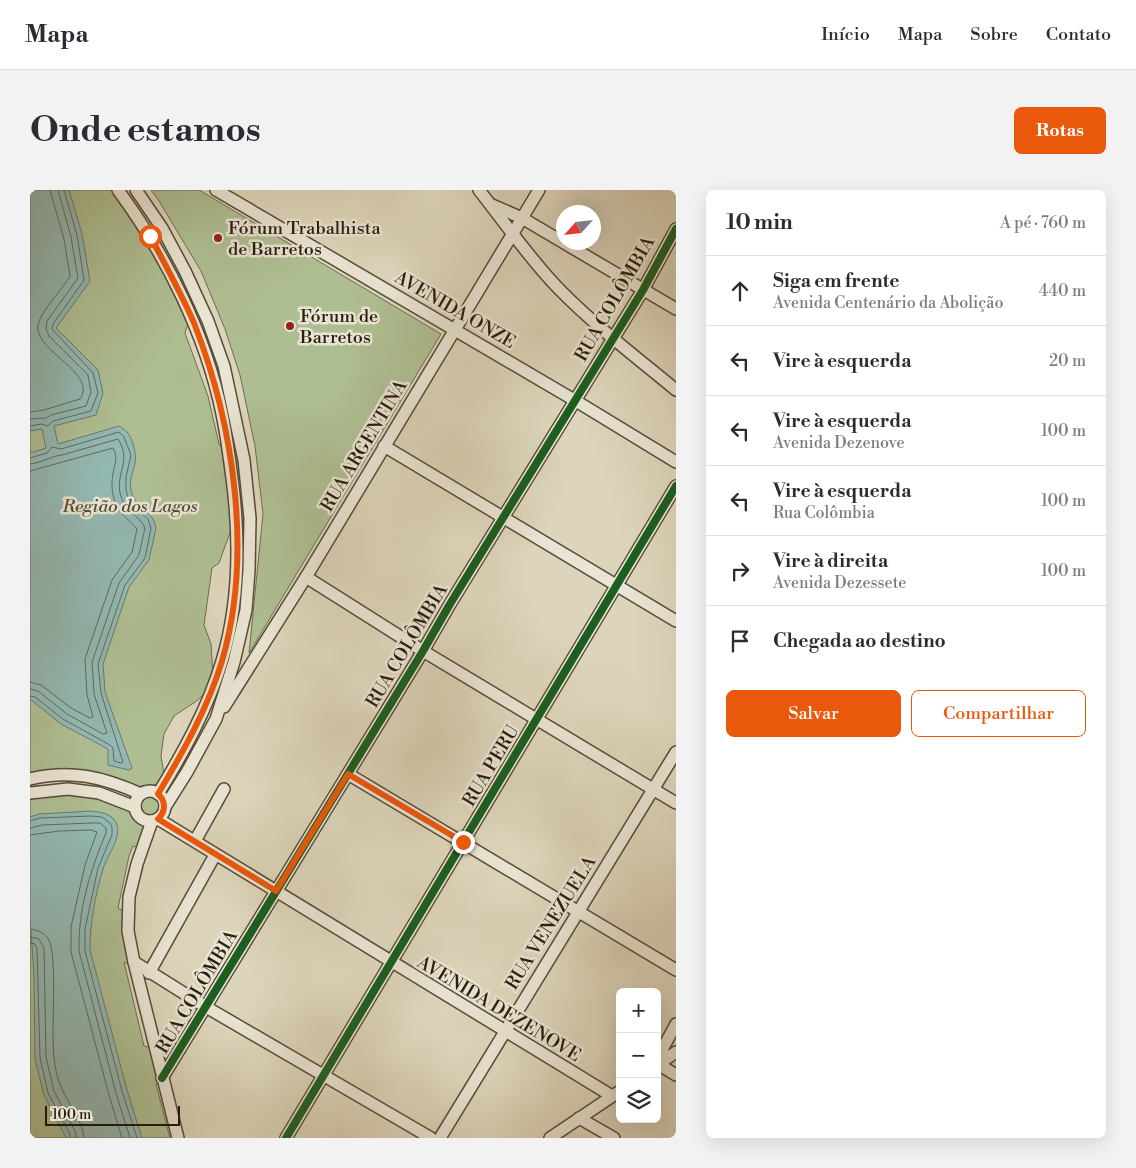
<!DOCTYPE html>
<html lang="pt">
<head>
<meta charset="utf-8">
<style>
	body { margin:0; font-family:"Libre Bodoni",serif; background:#f2f2f3; color:#2b2b33 }
	.controls { position:absolute; right:15px; bottom:15px; display:grid; overflow:hidden; border-radius:8px; box-shadow:0 5px 20px #0002 }
	.controls button { width:45px; height:45px; display:grid; place-items:center; padding:0; border:0; border-bottom:1px solid #e1e1e2; background:#fff; color:#2b2b33; font:25px sans-serif }
	.compass { position:absolute; left:526px; top:15px; width:45px; height:45px; border-radius:50%; background:#fff; box-shadow:0 5px 20px #0002; rotate:243deg }
	.scale { position:absolute; left:15px; bottom:12px; width:135px; box-sizing:border-box; padding-left:5px; border:2px solid #291d0e; border-top:0; font-size:14px; line-height:18px; white-space:nowrap; color:#291d0e; -webkit-text-stroke:4px #e9e4d3; paint-order:stroke }
	.stop { position:absolute; width:15px; height:15px; margin:-11px; border:4px solid #ea580c; border-radius:50%; background:#fff }
	.stop.end { background:#ea580c; border-color:#fff; box-shadow:0 1px 5px #0008 }
	.list { margin:0; padding:0; list-style:none }
	h2 { display:flex; justify-content:space-between; align-items:center; height:65px; margin:0; padding:0 20px; font-size:21px }
	h2 small { font-size:16px; font-weight:400; color:#7c7c81 }
	.list li { display:grid; grid-template-columns:32px 1fr auto; gap:15px; align-items:center; box-sizing:border-box; height:70px; padding:0 20px; border-top:1px solid #e1e1e2 }
	.list b { display:block; font-size:19px; white-space:nowrap }
	.list p { margin:0; font-size:16px; white-space:nowrap; color:#7c7c81 }
	.list em { font-size:16px; font-style:normal; color:#7c7c81 }
	.actions { display:flex; gap:10px; padding:15px 20px }
	.actions a { flex:1; padding:11px 0; border:1px solid #ea580c; border-radius:8px; text-align:center; font-size:18px; color:#ea580c }
	.actions .main { background:#ea580c; color:#fff }
	.icon { flex:none; width:28px; height:28px; fill:none; stroke:currentColor; stroke-width:2; stroke-linecap:round; stroke-linejoin:round }
	.map { position:relative; flex:none; width:646px; height:948px; overflow:hidden; border-radius:8px }
	header { display:flex; align-items:center; gap:30px; box-sizing:border-box; height:70px; padding:0 25px; background:#fff; border-bottom:1px solid #e1e1e2 }
	header strong { font-size:24px }
	nav { display:flex; gap:28px; margin-inline-start:auto; font-size:18px }
	.intro { display:flex; align-items:center; justify-content:space-between; box-sizing:border-box; height:120px; padding:0 30px }
	h1 { margin:0; font-size:35px }
	.button { padding:12px 22px; border-radius:8px; background:#ea580c; color:#fff; font-size:18px; font-weight:700 }
	main { display:flex; gap:30px; padding:0 30px }
	aside { flex:1; background:#fff; border-radius:8px; box-shadow:0 5px 20px #0002 }
	.map>svg:first-child { display:block }
</style>
</head>
<body>
<header>
<strong>Mapa</strong>
<nav><a>Início</a><a>Mapa</a><a>Sobre</a><a>Contato</a></nav>
</header>
<div class="intro"><h1>Onde estamos</h1><a class="button">Rotas</a></div>
<main>
<div class="map">
<svg width="646" height="948" viewBox="0 0 646 948">
	<rect width="100%" height="100%" fill="#ddd5bb"/>
	<filter id="stains"><feTurbulence type="fractalNoise" baseFrequency=".004" numOctaves="4"/><feColorMatrix values="0 0 0 0 .2 0 0 0 0 .09 0 0 0 0 .02 0 0 0 .5 -.17"/></filter>
	<radialGradient id="worn" r=".72"><stop offset=".6" stop-color="#630" stop-opacity="0"/><stop offset="1" stop-color="#630" stop-opacity=".3"/></radialGradient>
	<!-- green -->
	<g fill="#aebe92" stroke="#6c6e50">
		<polygon points="0,0 84,0 130,72 158,133 155,143 178,206 189,254 195,263 202,337 189,373 182,378 174,435 181,454 183,486 176,502 168,510 144,526 134,544 131,566 134,584 129,593 120,597 110,597 90,590 0,584"/>
		<polygon points="121,0 169,0 411,144 219,463 233,324 225,256 210,185 195,139 171,81 129,11"/>
		<path d="M45 604C59 607 93 614 104 623 109 628 111 633 118 637L110 658 103 656 99 666 88 718 96 723 102 775 94 772 114 856 121 858 131 894H126L140 948H0V609L12 607Z"/>
		<circle cx="120" cy="616" r="11"/>
	</g>
	<!-- water -->
	<g fill="#93b8b1" stroke="#697a70">
		<path d="M0 0H39L52 44 60 91 26 138 68 180 73 203 66 225 24 236 28 254 89 236C92 238 96 241 98 243 103 251 107 265 105 273 103 283 99 290 101 300 104 317 124 321 126 338L119 370 99 397 73 474 75 502 102 578 99 580 78 575V559L31 534 0 509V263L16 258 12 239 0 241Z"/>
		<path d="M61 621C71 622 84 624 87 635 91 649 77 666 73 679 65 705 60 734 60 760L97 900 112 948H36L14 905 5 869 4 784 0 729V627L9 624Z"/>
	</g>
	<g fill="none" stroke-linecap="round" stroke-linejoin="round">
		<!-- shore -->
		<g stroke="#5e6a60" stroke-width="1">
			<path d="M0 222 14 220 50 209C68 182 4 162 8 135 10 122 33 99 40 86L34 49 20 0"/>
			<polyline points="0,229 16,228 21,225 56,216 61,202 58,185 19,146 16,139 17,131 48,88 41,47 28,0"/>
			<polyline points="0,236 11,234 18,236 23,231 61,221 68,203 63,183 22,139 23,134 54,90 47,45 34,0"/>
			<polyline points="0,268 17,263 22,257 31,259 89,242 94,247 101,265 96,287 96,299 98,309 107,320 118,329 121,338 115,368 95,395 68,474 71,503 93,572 91,573 84,571 83,558 80,555 33,529 5,507 0,506"/>
			<path d="M0 274C12 273 21 266 32 265L88 249C102 271 86 281 90 303 94 322 110 325 115 338L109 365 89 393 62 472 64 504 77 543 73 544 37 524 8 501 0 499"/>
			<path d="M0 281 83 258C89 269 84 274 83 284 81 294 82 303 85 312 89 324 100 330 107 339L102 362 82 390 55 469 57 505 63 527 60 528 41 518 11 495 0 492"/>
			<polyline points="0,631 10,628 61,626 72,627 80,633 82,637 82,645 68,678 55,739 55,761 92,901 107,948"/>
			<path d="M0 638 12 635 61 633H70L76 638V643C60 681 48 720 49 761L86 903 100 948"/>
			<polyline points="0,645 29,641 61,640 67,642 55,675 41,737 41,762 79,905 92,948"/>
			<path d="M0 739C8 740 15 743 19 750 26 764 23 824 23 842 23 861 24 882 32 899 39 915 53 931 54 948"/>
			<polyline points="0,747 9,749 14,758 16,867 24,901 45,941 47,948"/>
			<polyline points="0,753 5,754 7,759 10,868 18,903 40,944 40,948"/>
		</g>
		<defs>
			<g id="minor">
				<path d="M88 0C136 65 176 145 192 224 197 248 200 272 203 296 210 355 209 414 192 471 178 518 153 563 128 604"/>
				<polyline points="106,0 132,38 155,81 178,131 194,176 214,270 220,328 219,380 216,420 204,472 186,529 157,582 135,617"/>
				<polyline points="186,0 546,211 646,272"/>
				<path d="M449 0C475 33 499 68 528 98 564 135 606 167 646 200"/>
				<polyline points="462,15 492,28 646,119"/>
				<polyline points="354,256 646,431"/>
				<polyline points="276,387 393,461 646,613"/>
				<polyline points="194,517 276,387 509,0"/>
				<polyline points="318,584 646,780"/>
				<path d="M0 589C41 579 73 587 111 604"/>
				<circle cx="120" cy="616" r="15"/>
				<polyline points="0,603 38,599 69,603 105,617"/>
				<polyline points="128,629 582,906"/>
				<polyline points="122,631 107,674 99,707 98,741 104,772 148,948"/>
				<polyline points="165,651 194,599"/>
				<polyline points="104,772 176,817 401,948"/>
				<polyline points="119,783 185,665"/>
				<polyline points="646,834 633,858 628,874 646,885"/>
				<polyline points="627,875 646,862"/>
				<polyline points="132,888 393,461 420,414 613,100 646,39"/>
				<polyline points="549,928 584,948"/>
				<polyline points="256,948 646,296"/>
				<polyline points="410,948 646,562"/>
				<polyline points="520,948 590,901"/>
			</g>
		</defs>
		<!-- minor casing -->
		<use href="#minor" stroke="#564b39" stroke-width="14"/>
		<!-- minor -->
		<use href="#minor" stroke="#e9e4d3" stroke-width="11"/>
		<defs>
			<g id="cycleway">
				<polyline points="132,888 393,461 420,414 613,100 646,39"/>
				<polyline points="256,948 646,296"/>
			</g>
		</defs>
		<!-- cycleway casing -->
		<use href="#cycleway" stroke="#e9e4d3" stroke-width="11"/>
		<!-- cycleway -->
		<use href="#cycleway" stroke="#1b5e20" stroke-width="8"/>
	</g>
	<g fill="none" stroke-linecap="round" stroke-linejoin="round">
		<!-- route -->
		<path stroke="#ea580c" stroke-width="6" d="M120 46C135 74 151 103 164 133 204 235 223 365 192 471 178 518 153 562 128 604 136 611 136 621 128 629L246 701 318 584 433 652"/>
	</g>
	<!-- markers -->
	<g fill="#8f2418" stroke="#e9e4d3" stroke-width="2">
		<circle cx="188" cy="48" r="5"/>
		<circle cx="260" cy="136" r="5"/>
	</g>
	<g text-anchor="middle" dominant-baseline="central" stroke-width="5" stroke-linejoin="round" paint-order="stroke">
		<!-- poi labels -->
		<g font-size="18" fill="#291d0e" stroke="#e9e4d3" text-anchor="start">
			<text x="198" y="38">Fórum Trabalhista<tspan x="198" dy="21">de Barretos</tspan></text>
			<text x="270" y="126">Fórum de<tspan x="270" dy="21">Barretos</tspan></text>
		</g>
		<!-- street labels -->
		<g font-size="18" fill="#291d0e" stroke="#e9e4d3">
			<text transform="translate(585 109) rotate(-60)">RUA COLÔMBIA</text>
			<text transform="translate(425 120) rotate(30)">AVENIDA ONZE</text>
			<text transform="translate(334 256) rotate(-59)">RUA ARGENTINA</text>
			<text transform="translate(377 456) rotate(-59)">RUA COLÔMBIA</text>
			<text transform="translate(461 576) rotate(-59)">RUA PERU</text>
			<text transform="translate(521 733) rotate(-58)">RUA VENEZUELA</text>
			<text transform="translate(167 802) rotate(-59)">RUA COLÔMBIA</text>
			<text transform="translate(469 819) rotate(31)">AVENIDA DEZENOVE</text>
		</g>
		<!-- park labels -->
		<g font-size="18" font-style="italic" fill="#514d36" stroke="#e9e4d3">
			<text x="100" y="316">Região dos Lagos</text>
		</g>
	</g>
	<rect width="100%" height="100%" filter="url(#stains)"/>
	<rect width="100%" height="100%" fill="url(#worn)"/>
</svg>
<div class="controls">
<button>+</button>
<button>−</button>
<button><svg class="icon" aria-label="layers" viewBox="0 0 24 24"><path d="M12 4l9 5-9 5-9-5zM3 14l9 5 9-5"/></svg></button>
</div>
<svg class="compass" viewBox="-18 -18 36 36"><path d="M0-13l5 13h-10z" fill="#e53935"/><path d="M0 13l5-13h-10z" fill="#7c7c81"/></svg>
<div class="scale">100 m</div>
<div class="stop" style="left:120px;top:46px"></div>
<div class="stop end" style="left:433px;top:652px"></div>
</div>
<aside>
<h2>10 min<small>A pé · 760 m</small></h2>
<ul class="list">
<li><svg class="icon" aria-label="ahead" viewBox="0 0 24 24"><path d="M12 20V5M6 11l6-6 6 6"/></svg><div><b>Siga em frente</b><p>Avenida Centenário da Abolição</p></div><em>440 m</em></li>
<li><svg class="icon" aria-label="left" viewBox="0 0 24 24"><path d="M17 20v-9H6M10 6l-5 5 5 5"/></svg><div><b>Vire à esquerda</b></div><em>20 m</em></li>
<li><svg class="icon" aria-label="left" viewBox="0 0 24 24"><path d="M17 20v-9H6M10 6l-5 5 5 5"/></svg><div><b>Vire à esquerda</b><p>Avenida Dezenove</p></div><em>100 m</em></li>
<li><svg class="icon" aria-label="left" viewBox="0 0 24 24"><path d="M17 20v-9H6M10 6l-5 5 5 5"/></svg><div><b>Vire à esquerda</b><p>Rua Colômbia</p></div><em>100 m</em></li>
<li><svg class="icon" aria-label="right" viewBox="0 0 24 24"><path d="M7 20v-9h11M14 6l5 5-5 5"/></svg><div><b>Vire à direita</b><p>Avenida Dezessete</p></div><em>100 m</em></li>
<li><svg class="icon" aria-label="arrive" viewBox="0 0 24 24"><path d="M6 21V4h12l-3 4 3 4H6"/></svg><div><b>Chegada ao destino</b></div></li>
</ul>
<div class="actions"><a class="main">Salvar</a><a>Compartilhar</a></div>
</aside>
</main>
</body>
</html>
